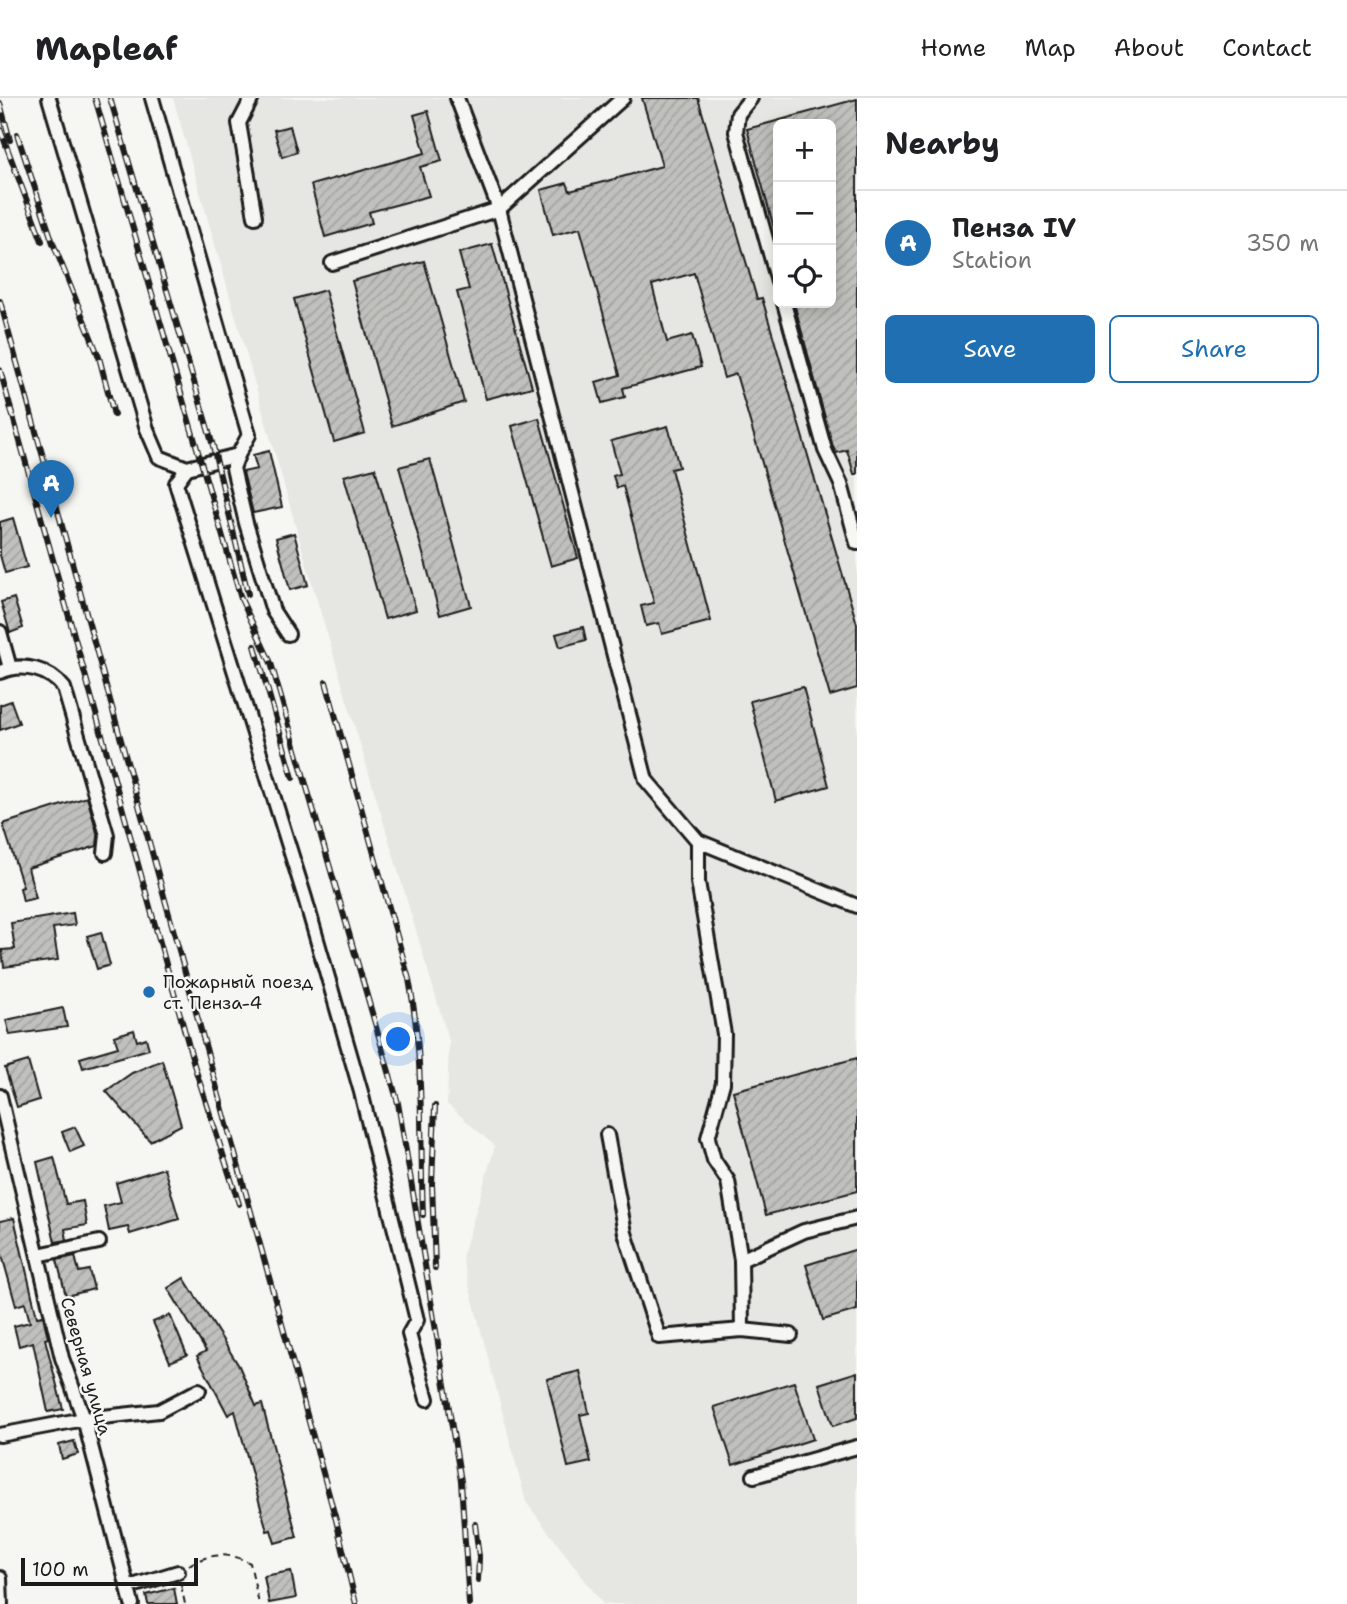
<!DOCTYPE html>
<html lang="en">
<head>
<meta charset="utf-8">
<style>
	body { margin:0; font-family:"Shantell Sans",sans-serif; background:#f6f6f6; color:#202124 }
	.controls { position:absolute; right:21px; top:21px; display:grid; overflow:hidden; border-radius:10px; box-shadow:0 4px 18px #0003 }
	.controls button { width:63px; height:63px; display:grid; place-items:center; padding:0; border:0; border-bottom:2px solid #e0e0e0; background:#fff; color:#202124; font:35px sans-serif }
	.scale { position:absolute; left:21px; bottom:18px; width:177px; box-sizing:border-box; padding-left:7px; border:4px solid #1c1c1c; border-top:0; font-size:19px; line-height:24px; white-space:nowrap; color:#1c1c1c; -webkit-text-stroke:5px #f6f6f2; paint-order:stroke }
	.you { position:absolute; left:399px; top:942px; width:24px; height:24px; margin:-18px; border:5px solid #fff; border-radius:50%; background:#1a73e8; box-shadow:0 0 0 10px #1a73e833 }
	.badge { display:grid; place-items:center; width:46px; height:46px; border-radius:50%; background:#1f6fb2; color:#fff; font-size:23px; font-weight:700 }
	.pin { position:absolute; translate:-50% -58px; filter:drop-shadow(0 2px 4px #0008) }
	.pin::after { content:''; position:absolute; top:37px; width:24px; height:21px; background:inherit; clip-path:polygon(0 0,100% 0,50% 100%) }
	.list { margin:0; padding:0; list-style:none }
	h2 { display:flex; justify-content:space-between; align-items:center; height:91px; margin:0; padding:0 28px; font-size:30px }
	h2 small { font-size:23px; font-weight:400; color:#757577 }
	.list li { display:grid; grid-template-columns:46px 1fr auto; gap:21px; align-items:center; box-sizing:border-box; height:105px; padding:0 28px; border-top:2px solid #e0e0e0 }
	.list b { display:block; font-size:26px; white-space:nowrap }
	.list p { margin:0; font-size:23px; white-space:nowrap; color:#757577 }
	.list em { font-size:23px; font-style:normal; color:#757577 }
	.actions { display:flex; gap:14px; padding:21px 28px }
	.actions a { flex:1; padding:16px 0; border:2px solid #1f6fb2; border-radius:10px; text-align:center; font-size:24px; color:#1f6fb2 }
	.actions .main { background:#1f6fb2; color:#fff }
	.icon { flex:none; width:38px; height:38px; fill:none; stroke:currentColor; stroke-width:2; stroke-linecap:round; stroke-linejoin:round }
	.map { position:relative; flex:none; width:857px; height:1506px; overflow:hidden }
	header { display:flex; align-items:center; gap:42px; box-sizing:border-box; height:98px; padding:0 35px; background:#fff; border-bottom:2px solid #e0e0e0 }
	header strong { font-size:33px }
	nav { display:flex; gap:38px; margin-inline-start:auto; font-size:24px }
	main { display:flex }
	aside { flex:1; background:#fff }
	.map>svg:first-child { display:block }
</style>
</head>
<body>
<header>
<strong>Mapleaf</strong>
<nav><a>Home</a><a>Map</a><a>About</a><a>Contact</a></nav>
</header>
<main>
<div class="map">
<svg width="857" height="1506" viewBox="0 0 857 1506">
	<defs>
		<pattern id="building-hatch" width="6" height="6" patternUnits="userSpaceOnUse" patternTransform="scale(1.75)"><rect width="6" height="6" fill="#c0c0bd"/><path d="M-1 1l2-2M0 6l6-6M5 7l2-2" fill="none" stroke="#a4a4a2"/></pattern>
	</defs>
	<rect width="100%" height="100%" fill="#f6f6f2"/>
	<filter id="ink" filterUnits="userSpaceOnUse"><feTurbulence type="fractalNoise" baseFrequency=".0143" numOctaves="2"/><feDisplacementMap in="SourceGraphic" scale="14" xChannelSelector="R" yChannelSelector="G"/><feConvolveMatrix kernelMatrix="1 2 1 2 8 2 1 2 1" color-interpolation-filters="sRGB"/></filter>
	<g filter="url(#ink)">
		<!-- built -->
		<path fill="#e6e6e2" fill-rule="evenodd" d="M173 0H857V1506H603L526 1404 462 1160 495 1048 447 1006 449 943 314 492ZM778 26H831V205H778Z"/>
		<!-- building -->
		<g fill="url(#building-hatch)" stroke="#1c1c1c" stroke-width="2">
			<polygon points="642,0 698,0 757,201 762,200 857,526 857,590 830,598 736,276 724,280 694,175 652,187 667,244 692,237 701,269 623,290 625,299 602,305 596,284 620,277 580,130 553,137 541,92 567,85 570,93 662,68"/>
			<polygon points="857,1 857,376 854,376 847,352 836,355 833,349 794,205 831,205 831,26 778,26 778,133 775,134 747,31"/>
			<polygon points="428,13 442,63 420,69 429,98 369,114 372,125 325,139 311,87 425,55 414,17"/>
			<polygon points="290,28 297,54 282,59 274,32"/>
			<polygon points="492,146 532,289 486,301 457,194 469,191 459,155"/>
			<polygon points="424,163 464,304 392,328 352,183"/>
			<polygon points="325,192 365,335 334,344 294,201"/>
			<polygon points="539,320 578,460 551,468 512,328"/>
			<polygon points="668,328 679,369 671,371 711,523 662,536 659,525 646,528 641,508 654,505 623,388 617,390 613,378 620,376 611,343"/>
			<polygon points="269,353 282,409 253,415 243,374 257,371 253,357"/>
			<polygon points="430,361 471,508 440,517 399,369"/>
			<polygon points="375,370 416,512 385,521 344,378"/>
			<polygon points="13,420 27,469 5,475 0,457 0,424"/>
			<polygon points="294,435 308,487 290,492 276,440"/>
			<polygon points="14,500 23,530 10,535 1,504"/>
			<polygon points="583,529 586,542 560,549 556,536"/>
			<polygon points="803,589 829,688 776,703 750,603"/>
			<polygon points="11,603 19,625 0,632 0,607"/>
			<polygon points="87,699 98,738 97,748 28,770 36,800 23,803 20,790 23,789 3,726"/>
			<polygon points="73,815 75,827 53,830 58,862 4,869 2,852 15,851 11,825"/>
			<polygon points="101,834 110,867 97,871 87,838"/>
			<polygon points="63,910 67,929 10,937 6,922"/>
			<polygon points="134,932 137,943 146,940 149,951 83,970 80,960 118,949 114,938"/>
			<polygon points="857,960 857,1093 766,1117 733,993"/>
			<polygon points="162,962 181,1027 150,1043 106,993 132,975"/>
			<polygon points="28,963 39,1002 17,1009 5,970"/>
			<polygon points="75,1029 84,1048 70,1054 62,1034"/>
			<polygon points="54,1059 66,1106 83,1103 87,1127 65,1131 67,1142 55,1144 37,1064"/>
			<polygon points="164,1070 179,1121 130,1136 128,1129 109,1133 104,1108 121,1104 116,1085"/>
			<polygon points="14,1120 37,1219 43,1218 48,1240 45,1241 63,1311 48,1314 33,1244 19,1248 14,1228 30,1224 25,1205 16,1208 0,1150 0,1123"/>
			<polygon points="857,1151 857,1212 823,1222 806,1167"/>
			<polygon points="75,1158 79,1174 89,1172 94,1191 66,1198 57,1162"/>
			<polygon points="184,1180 239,1268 256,1308 262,1306 297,1439 275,1445 271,1432 267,1433 235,1313 228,1317 197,1258 206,1253 168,1190"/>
			<polygon points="170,1217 187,1257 170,1264 153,1224"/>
			<polygon points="580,1273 589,1315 580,1317 591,1364 568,1369 547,1281"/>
			<polygon points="857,1274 857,1320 833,1328 819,1286"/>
			<polygon points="794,1284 813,1341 733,1367 714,1309"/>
			<polygon points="74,1343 78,1356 62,1361 59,1347"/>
			<polygon points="291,1473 296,1500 269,1505 264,1478"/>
			<polygon points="174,1490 177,1506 148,1506 146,1497"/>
		</g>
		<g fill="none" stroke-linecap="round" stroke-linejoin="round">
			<defs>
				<g id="minor">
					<polyline points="49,0 147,331 159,359 187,370 238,357 249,337 152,0"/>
					<polyline points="252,0 239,25 255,119"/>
					<polyline points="457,0 499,111 646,682 698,743 857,808"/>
					<polyline points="751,0 738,16 736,34 778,184"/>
					<polyline points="332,165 499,111 623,0"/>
					<polyline points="784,205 825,352 841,386 857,445"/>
					<polyline points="238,357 233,370 246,425 273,513 288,536"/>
					<polyline points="187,370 176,385 305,800 361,994 417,1222 409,1236 427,1301"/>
					<polyline points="0,534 10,570"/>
					<path d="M0 574C23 564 49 571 64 590L107 737 105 755"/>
					<polyline points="698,743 698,784 724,936 723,985 708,1040 714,1062 728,1083 741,1162 742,1232"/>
					<polyline points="0,998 62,1260 84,1321 132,1506"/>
					<polyline points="607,1037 625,1135 659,1239 742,1232 791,1237"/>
					<polyline points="38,1157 99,1144"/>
					<polyline points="741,1162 804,1133 857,1120"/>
					<polyline points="0,1337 84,1321 159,1313 199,1292"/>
					<polyline points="754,1378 857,1349"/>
					<polyline points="0,1480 1,1506"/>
					<polyline points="129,1489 178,1474"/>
				</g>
			</defs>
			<!-- minor casing -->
			<use href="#minor" stroke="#1c1c1c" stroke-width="18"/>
			<!-- path -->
			<g stroke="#1c1c1c" stroke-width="2" stroke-dasharray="7 5" stroke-linecap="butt">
				<path d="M189 1467C210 1455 230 1454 250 1465L259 1506"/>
				<polyline points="181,1487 185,1506"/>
			</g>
			<!-- minor -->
			<use href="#minor" stroke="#f6f6f2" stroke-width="12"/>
			<defs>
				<g id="rail">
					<polyline points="95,0 241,501 271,565 398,1005 461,1383 469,1506"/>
					<polyline points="110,0 213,348 248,496"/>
					<polyline points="0,5 10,42"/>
					<polyline points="0,31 42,143"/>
					<polyline points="17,36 53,145 99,259 114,317"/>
					<polyline points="0,203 336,1422 356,1506"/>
					<polyline points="0,272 195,970 239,1106"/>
					<polyline points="255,548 293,680"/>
					<path d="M326 584 409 881C424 960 420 1038 423 1117"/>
					<polyline points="435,1008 432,1086 435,1170"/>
					<polyline points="475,1426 479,1459 478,1482"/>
				</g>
			</defs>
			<!-- rail casing -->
			<use href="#rail" stroke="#1c1c1c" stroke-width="6"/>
			<!-- rail -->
			<use href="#rail" stroke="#f6f6f2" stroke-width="3.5" stroke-dasharray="10" stroke-linecap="butt"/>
		</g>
	</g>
	<!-- markers -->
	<circle fill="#1f6fb2" stroke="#f6f6f2" stroke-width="2.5" cx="149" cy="894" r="7"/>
	<g text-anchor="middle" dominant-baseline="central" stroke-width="5" stroke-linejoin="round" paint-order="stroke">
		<!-- poi labels -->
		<g font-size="18" fill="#1c1c1c" stroke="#f6f6f2" text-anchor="start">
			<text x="163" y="884">Пожарный поезд<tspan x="163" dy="21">ст. Пенза-4</tspan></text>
		</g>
		<!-- street labels -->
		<g font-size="18" fill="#1c1c1c" stroke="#f6f6f2">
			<text transform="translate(86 1268) rotate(74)">Северная улица</text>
		</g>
	</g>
</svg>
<div class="controls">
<button>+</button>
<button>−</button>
<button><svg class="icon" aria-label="locate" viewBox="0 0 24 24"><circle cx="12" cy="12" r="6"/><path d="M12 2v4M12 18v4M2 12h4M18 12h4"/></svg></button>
</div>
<div class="scale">100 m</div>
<div class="you"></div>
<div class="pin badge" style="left:51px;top:420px">A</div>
</div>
<aside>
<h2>Nearby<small></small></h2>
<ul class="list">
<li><span class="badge">A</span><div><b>Пенза IV</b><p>Station</p></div><em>350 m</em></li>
</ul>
<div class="actions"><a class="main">Save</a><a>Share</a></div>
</aside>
</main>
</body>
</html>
